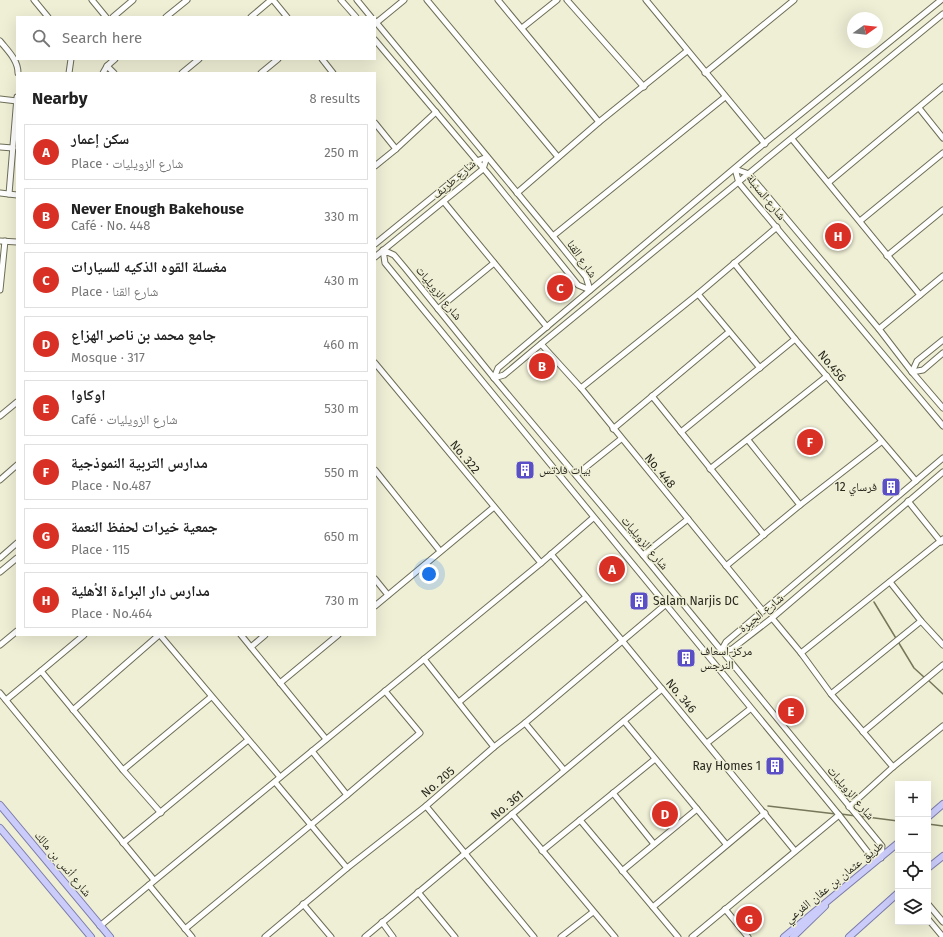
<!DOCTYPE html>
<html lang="en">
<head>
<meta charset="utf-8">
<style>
	body { margin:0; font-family:"Fira Sans","Noto Naskh Arabic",sans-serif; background:#f6f6f6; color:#222 }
	.controls { position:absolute; right:12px; bottom:12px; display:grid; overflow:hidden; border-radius:0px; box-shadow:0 4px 16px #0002 }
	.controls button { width:36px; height:36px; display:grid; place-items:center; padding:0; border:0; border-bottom:1px solid #e0e0e0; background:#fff; color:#222; font:20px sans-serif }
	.compass { position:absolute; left:847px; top:12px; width:36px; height:36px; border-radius:50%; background:#fff; box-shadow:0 4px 16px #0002; rotate:75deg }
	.you { position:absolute; left:429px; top:574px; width:14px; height:14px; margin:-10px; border:3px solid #fff; border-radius:50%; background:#1a73e8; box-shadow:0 0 0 6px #1a73e833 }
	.badge { display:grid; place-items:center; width:26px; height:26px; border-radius:50%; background:#d93025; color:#fff; font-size:13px; font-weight:700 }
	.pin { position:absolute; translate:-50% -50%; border:2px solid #fff; box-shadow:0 1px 4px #0006 }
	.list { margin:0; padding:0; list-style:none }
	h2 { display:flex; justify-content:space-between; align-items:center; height:52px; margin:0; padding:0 16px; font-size:17px }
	h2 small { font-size:13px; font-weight:400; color:#767676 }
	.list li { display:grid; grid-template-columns:26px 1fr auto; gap:12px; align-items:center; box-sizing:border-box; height:56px; margin:0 8px 8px; padding:0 8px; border:1px solid #e0e0e0; border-radius:0px }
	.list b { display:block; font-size:15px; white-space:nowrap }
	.list p { margin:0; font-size:13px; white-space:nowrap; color:#767676 }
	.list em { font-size:13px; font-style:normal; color:#767676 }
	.icon { flex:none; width:22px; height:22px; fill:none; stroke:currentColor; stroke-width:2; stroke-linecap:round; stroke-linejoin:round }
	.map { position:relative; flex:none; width:943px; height:937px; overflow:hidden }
	.search { position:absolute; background:#fff; box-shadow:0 4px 16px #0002; left:16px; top:16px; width:360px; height:44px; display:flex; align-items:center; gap:10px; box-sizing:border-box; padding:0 14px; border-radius:0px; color:#767676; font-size:15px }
	.panel { position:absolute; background:#fff; box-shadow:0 4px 16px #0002; left:16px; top:72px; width:360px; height:564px; border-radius:0px }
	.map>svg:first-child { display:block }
</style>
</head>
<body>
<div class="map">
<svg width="943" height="937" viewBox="0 0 943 937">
	<rect width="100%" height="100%" fill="#efefd6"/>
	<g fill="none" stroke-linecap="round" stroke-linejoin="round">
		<!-- stream -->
		<g stroke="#77775a" stroke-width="1.5">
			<polyline points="874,602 914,668 925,678"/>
			<polyline points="928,680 943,694"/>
			<polyline points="768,806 836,814"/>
			<polyline points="841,814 856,816"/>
			<polyline points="859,816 898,821"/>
			<polyline points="928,824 943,826"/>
		</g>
		<defs>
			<g id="minor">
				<polyline points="34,0 48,17"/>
				<polyline points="92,0 106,17"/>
				<polyline points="273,0 287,17"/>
				<polyline points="341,0 356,17"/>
				<polyline points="357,0 371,17"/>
				<polyline points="427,0 558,157"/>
				<polyline points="498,0 599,122"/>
				<polyline points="567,0 644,87"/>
				<polyline points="646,0 765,144"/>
				<polyline points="113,17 133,0"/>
				<polyline points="166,17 187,0"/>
				<polyline points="251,17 271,0"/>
				<polyline points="375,21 553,236 586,277 590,290"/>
				<polyline points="376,23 404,0"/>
				<polyline points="522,28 557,0"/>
				<polyline points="375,40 489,175 578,285 590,290"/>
				<path d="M0 41C8 51 18 60 18 73"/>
				<polyline points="322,59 333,73"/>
				<polyline points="107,66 114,73"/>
				<polyline points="69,73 71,59"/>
				<polyline points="103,73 107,66 115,59"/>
				<polyline points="182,73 199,59"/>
				<polyline points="261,73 278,59"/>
				<polyline points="705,73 794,0"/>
				<polyline points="0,99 17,101"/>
				<polyline points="919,108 943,138"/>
				<polyline points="375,123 396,149"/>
				<polyline points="792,139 920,295"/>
				<polyline points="0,147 13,148"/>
				<polyline points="375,166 396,149 436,112"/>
				<polyline points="735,169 739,183 943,426"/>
				<polyline points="735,169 749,174 879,329 912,372 943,408"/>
				<polyline points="829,182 943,87"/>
				<polyline points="0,193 17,195"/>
				<polyline points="517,193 599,122 687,51"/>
				<polyline points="9,194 17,97"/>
				<polyline points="444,202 547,327"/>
				<polyline points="860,221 943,153"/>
				<polyline points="553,236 725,97"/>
				<polyline points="0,241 17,242"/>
				<polyline points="375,244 477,161 487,157"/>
				<polygon points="383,250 394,255 405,268 494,378 643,555 882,846 881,858 870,855 839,815 385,263"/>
				<polyline points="887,256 943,210"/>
				<polyline points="375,257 483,169 487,157"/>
				<polyline points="734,263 795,339 916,481"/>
				<polyline points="0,290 5,241"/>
				<polyline points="698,294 760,368"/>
				<polyline points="438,309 494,263"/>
				<polyline points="879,329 943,276"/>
				<polyline points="541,344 581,388 763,611"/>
				<polyline points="375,363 541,563"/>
				<polyline points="912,372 917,361 943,340"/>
				<polyline points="912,372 923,370 943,353"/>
				<polyline points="494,378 498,368 755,151 941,0"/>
				<polyline points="494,378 504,375 541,344 943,14"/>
				<polyline points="581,388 698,294 777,227"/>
				<polyline points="652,396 764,535"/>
				<polyline points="0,416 17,402"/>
				<polyline points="613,429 729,332"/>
				<polyline points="681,432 795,339"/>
				<polyline points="748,440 800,505"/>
				<polyline points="710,469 827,376"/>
				<polyline points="375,470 440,551"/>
				<polyline points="576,475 621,439"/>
				<polyline points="0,480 17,465"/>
				<polyline points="908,501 941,542"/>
				<polyline points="551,554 795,851"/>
				<polyline points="643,555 688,519"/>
				<polyline points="0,558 17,543"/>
				<polyline points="726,566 800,505 881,442"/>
				<polyline points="0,572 17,558"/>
				<polyline points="375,579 388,595"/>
				<polyline points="890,582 921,621 943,645"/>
				<polyline points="375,606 494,507"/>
				<polyline points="772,618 801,653 831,694 893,767"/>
				<polyline points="160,635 280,777"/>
				<polyline points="241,635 326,739"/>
				<polyline points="0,645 17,631"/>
				<polyline points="251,647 265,635"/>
				<polyline points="721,651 726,642 943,458"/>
				<polyline points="721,651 732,649 772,618 943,472"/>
				<polyline points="801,653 943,539"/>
				<polyline points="424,659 494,747"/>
				<polyline points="41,671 84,635"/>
				<polyline points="280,683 338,635"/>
				<polyline points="0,693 154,880"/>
				<polyline points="831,694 921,621"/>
				<polyline points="6,700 41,671 123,770 161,813"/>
				<polyline points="459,702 586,597"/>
				<polyline points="73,710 159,635"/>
				<polyline points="624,721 726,844"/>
				<polyline points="525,723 564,770"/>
				<polyline points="863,732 943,665"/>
				<polyline points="707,743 750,709"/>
				<polyline points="312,751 347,795 420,733 385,691"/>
				<polyline points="123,770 211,697"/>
				<polyline points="275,782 347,868"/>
				<polyline points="613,793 654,844"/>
				<polyline points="426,806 534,937"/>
				<polyline points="849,807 893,767 943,726"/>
				<polyline points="512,814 615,937"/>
				<polyline points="580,820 678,937"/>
				<polyline points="123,843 248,740"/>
				<polyline points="542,851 655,759"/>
				<polyline points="622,871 697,809"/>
				<polyline points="149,885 192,937"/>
				<polyline points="418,892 455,937"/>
				<polyline points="303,904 331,937"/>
				<polyline points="928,904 943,922"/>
				<polyline points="653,907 765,813"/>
				<polyline points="725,909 748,937"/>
				<polyline points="928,919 943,937"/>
				<polyline points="382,922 393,937"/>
				<polyline points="100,926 149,885 541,563 593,518"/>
				<polyline points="185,929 347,795"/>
				<polyline points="265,937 347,868 426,806 494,747 525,723 665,605"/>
				<polyline points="365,937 662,689"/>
				<polyline points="561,937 593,912"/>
				<polyline points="692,937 839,815"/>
			</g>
			<g id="major">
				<polyline points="0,805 110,937"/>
				<polyline points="928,817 943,804"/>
				<polyline points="0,828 91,937"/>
				<polyline points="928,868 943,856"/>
				<polyline points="784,937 898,843"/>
				<polyline points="793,937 825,906"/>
				<polyline points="849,937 898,893"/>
			</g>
		</defs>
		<!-- minor casing -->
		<use href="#minor" stroke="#6e6e58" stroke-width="7"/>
		<!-- major casing -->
		<use href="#major" stroke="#7b7caa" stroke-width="8"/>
		<!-- minor -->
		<use href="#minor" stroke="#fff" stroke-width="5"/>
		<!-- major -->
		<use href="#major" stroke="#cbccf9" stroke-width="6"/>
	</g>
	<!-- icons -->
	<defs>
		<symbol id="building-square" viewBox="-11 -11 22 22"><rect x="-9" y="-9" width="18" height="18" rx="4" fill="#5b4fc7" stroke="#efefd6"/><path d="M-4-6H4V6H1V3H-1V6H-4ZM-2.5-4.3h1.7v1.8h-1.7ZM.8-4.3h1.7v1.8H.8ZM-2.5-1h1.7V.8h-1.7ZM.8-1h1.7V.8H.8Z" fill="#fff"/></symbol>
	</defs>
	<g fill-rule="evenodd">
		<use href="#building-square" x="514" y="459" width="22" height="22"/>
		<use href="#building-square" x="880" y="476" width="22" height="22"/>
		<use href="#building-square" x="628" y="590" width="22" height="22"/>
		<use href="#building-square" x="675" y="647" width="22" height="22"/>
		<use href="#building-square" x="764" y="755" width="22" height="22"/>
	</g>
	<g text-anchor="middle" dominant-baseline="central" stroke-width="3" stroke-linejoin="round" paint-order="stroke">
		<!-- street labels -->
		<g font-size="12" fill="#28281f" stroke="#efefd6">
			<text transform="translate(454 179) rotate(-41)">شارع طريف</text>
			<text transform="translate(766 197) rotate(51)">شارع السنبلة</text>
			<text transform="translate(582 259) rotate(55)">شارع القنا</text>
			<text transform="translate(439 293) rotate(51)">شارع الزويليات</text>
			<text transform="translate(832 366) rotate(50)">No.456</text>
			<text transform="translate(465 457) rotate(50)">No. 322</text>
			<text transform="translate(660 471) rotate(50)">No. 448</text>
			<text transform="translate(645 543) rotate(50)">شارع الزويليات</text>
			<text transform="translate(761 613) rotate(-39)">شارع الجيرة</text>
			<text transform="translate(681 696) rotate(50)">No. 346</text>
			<text transform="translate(438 782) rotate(-41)">No. 205</text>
			<text transform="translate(851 793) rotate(50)">شارع الزويليات</text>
			<text transform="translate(507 805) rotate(-40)">No. 361</text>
			<text transform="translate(63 864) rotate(50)">شارع أنس بن مالك</text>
			<text transform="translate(834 882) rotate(-39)">طريق عثمان بن عفان الفرعي</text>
		</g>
		<!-- poi labels -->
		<g font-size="12" fill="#28281f" stroke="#efefd6" text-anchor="start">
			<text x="539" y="470">بيات فلاتس</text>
			<text x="877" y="487" text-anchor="end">فرساي 12</text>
			<text x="653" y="601">Salam Narjis DC</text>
			<text x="700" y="651">مركز اسعاف<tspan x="700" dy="14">النرجس</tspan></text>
			<text x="761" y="766" text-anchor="end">Ray Homes 1</text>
		</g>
	</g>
</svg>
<div class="controls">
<button>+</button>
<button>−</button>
<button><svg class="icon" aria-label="locate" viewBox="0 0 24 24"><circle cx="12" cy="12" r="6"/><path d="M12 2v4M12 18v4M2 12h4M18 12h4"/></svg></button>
<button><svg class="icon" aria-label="layers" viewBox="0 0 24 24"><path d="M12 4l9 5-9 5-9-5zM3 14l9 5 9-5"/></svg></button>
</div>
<svg class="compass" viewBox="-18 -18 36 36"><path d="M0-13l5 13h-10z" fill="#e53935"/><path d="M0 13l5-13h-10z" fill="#767676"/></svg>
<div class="you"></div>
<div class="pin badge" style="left:612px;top:569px">A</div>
<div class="pin badge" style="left:542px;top:366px">B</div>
<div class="pin badge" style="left:560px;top:288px">C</div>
<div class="pin badge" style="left:665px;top:814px">D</div>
<div class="pin badge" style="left:791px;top:711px">E</div>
<div class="pin badge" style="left:810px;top:442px">F</div>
<div class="pin badge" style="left:749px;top:919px">G</div>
<div class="pin badge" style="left:838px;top:236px">H</div>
<div class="search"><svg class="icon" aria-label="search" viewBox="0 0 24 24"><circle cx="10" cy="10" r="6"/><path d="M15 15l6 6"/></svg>Search here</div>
<section class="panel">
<h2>Nearby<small>8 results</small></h2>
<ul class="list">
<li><span class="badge">A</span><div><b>سكن إعمار</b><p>Place · شارع الزويليات</p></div><em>250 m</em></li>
<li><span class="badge">B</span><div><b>Never Enough Bakehouse</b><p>Café · No. 448</p></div><em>330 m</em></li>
<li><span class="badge">C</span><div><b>مغسلة القوه الذكيه للسيارات</b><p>Place · شارع القنا</p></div><em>430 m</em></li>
<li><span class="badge">D</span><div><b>جامع محمد بن ناصر الهزاع</b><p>Mosque · 317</p></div><em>460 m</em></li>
<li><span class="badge">E</span><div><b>اوكاوا</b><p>Café · شارع الزويليات</p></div><em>530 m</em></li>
<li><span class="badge">F</span><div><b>مدارس التربية النموذجية</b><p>Place · No.487</p></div><em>550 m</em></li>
<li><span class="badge">G</span><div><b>جمعية خيرات لحفظ النعمة</b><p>Place · 115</p></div><em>650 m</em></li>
<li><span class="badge">H</span><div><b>مدارس دار البراءة الأهلية</b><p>Place · No.464</p></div><em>730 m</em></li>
</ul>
</section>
</div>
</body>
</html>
